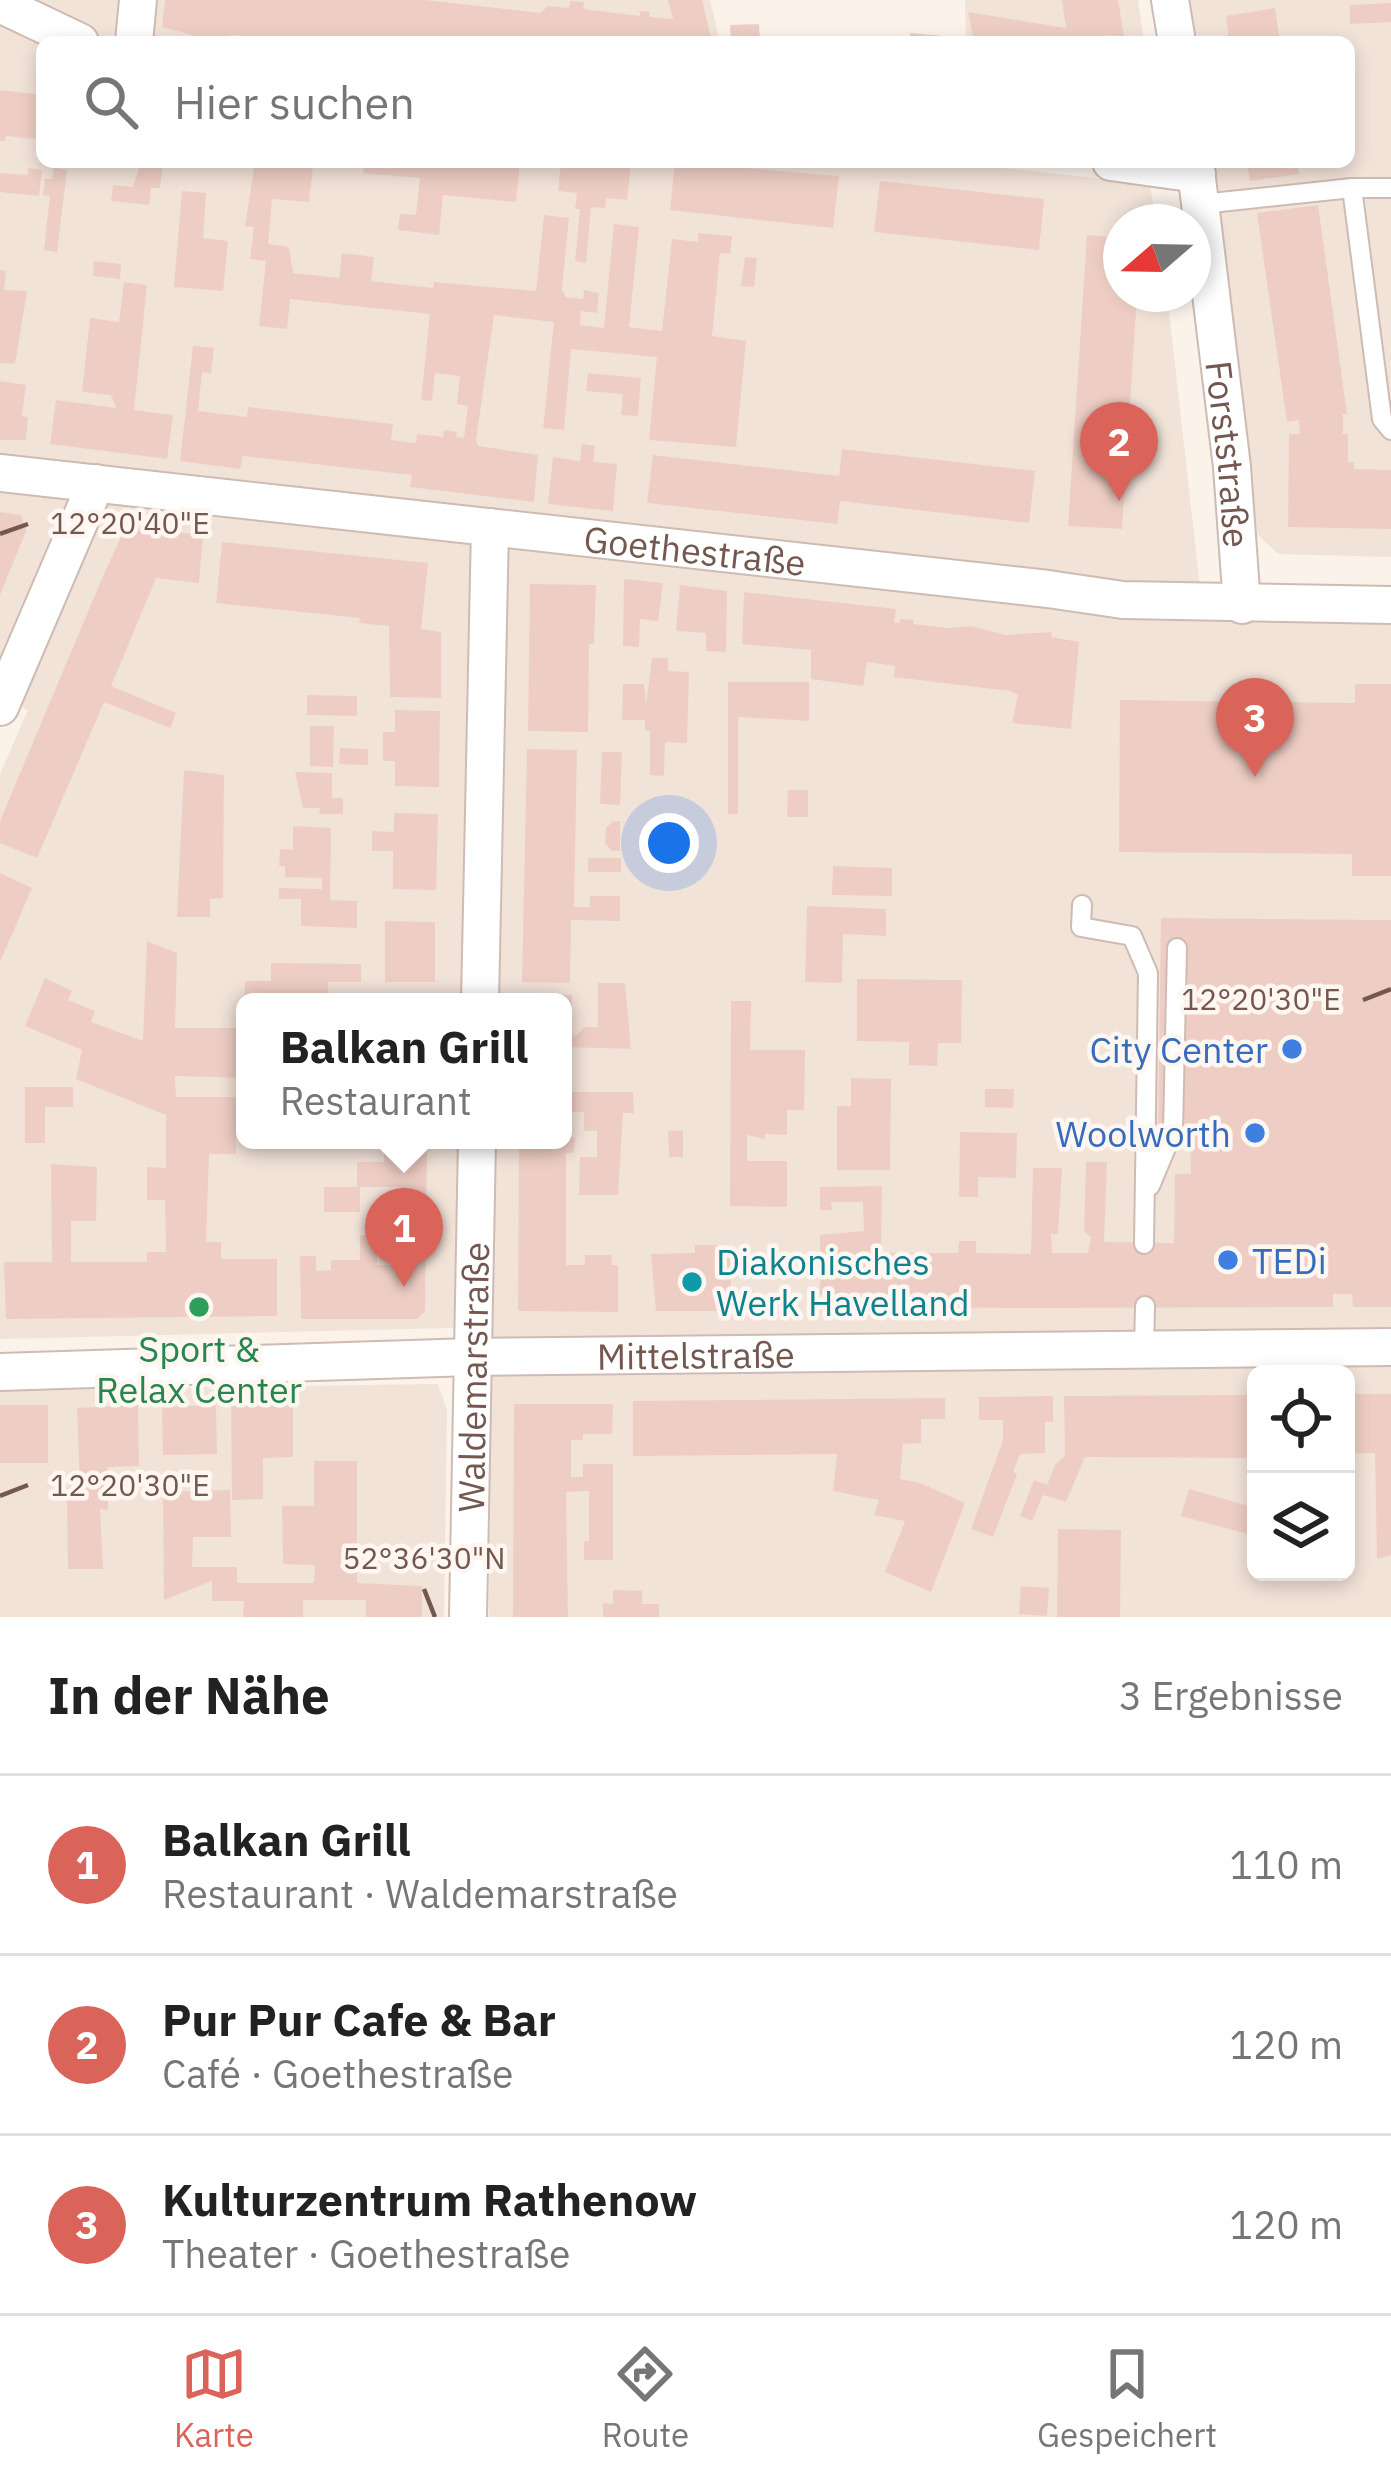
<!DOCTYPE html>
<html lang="de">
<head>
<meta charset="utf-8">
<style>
	body { margin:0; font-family:"IBM Plex Sans",sans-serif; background:#f2f2f2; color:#222 }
	.controls { position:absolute; right:36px; bottom:36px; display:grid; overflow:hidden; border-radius:18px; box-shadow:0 6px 18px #0003 }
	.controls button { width:108px; height:108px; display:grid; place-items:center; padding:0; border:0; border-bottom:3px solid #e0e0e0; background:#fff; color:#222; font:60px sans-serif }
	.compass { position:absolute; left:1103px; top:204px; width:108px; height:108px; border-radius:50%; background:#fff; box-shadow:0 6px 18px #0003; rotate:250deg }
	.you { position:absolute; left:669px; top:843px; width:42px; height:42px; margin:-30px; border:9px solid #fff; border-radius:50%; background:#1a73e8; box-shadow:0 0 0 18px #1a73e833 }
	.badge { display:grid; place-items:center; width:78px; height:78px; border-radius:50%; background:#da645a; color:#fff; font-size:39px; font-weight:700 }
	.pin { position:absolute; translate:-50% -99px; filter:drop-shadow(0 3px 6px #0008) }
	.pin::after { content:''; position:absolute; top:63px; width:42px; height:36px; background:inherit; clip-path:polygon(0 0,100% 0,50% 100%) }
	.popup { position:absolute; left:236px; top:993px; width:336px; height:156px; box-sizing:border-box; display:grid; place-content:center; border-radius:18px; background:#fff; filter:drop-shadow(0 3px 9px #0005); font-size:39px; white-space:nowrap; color:#767676 }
	.popup b { font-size:45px; color:#222 }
	.popup::after { content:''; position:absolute; left:50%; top:100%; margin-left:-24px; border:24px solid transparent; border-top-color:#fff }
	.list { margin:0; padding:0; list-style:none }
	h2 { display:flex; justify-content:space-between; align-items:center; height:156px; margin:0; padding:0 48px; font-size:51px }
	h2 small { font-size:39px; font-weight:400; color:#767676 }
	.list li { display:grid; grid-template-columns:78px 1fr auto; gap:36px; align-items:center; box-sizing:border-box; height:180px; padding:0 48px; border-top:3px solid #e0e0e0 }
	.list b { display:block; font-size:45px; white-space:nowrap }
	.list p { margin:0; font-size:39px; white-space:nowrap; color:#767676 }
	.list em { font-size:39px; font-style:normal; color:#767676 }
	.icon { flex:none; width:66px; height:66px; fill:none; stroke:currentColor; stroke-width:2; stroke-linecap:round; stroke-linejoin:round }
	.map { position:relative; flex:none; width:1391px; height:1617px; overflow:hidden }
	.search { position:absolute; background:#fff; box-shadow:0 6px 18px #0003; left:36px; right:36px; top:36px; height:132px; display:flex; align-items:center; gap:30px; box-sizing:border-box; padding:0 42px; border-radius:18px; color:#767676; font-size:45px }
	.sheet { height:696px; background:#fff }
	nav { display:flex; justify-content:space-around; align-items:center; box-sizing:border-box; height:168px; border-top:3px solid #e0e0e0; background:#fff; font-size:33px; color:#767676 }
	nav a { display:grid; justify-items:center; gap:6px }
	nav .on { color:#da645a }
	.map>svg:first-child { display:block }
</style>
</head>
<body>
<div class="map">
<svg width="1391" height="1617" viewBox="0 0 1391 1617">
	<rect width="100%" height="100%" fill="#fbf2ea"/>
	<!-- residential -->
	<g fill="#f2e3d9" fill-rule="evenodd">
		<path d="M0 0H710L720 42H42V162H949L1150 184 1156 222H1121V294H1167L1203 613 1391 609V1617H489L491 1327 0 1339V774L28 710 0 697ZM245 1002H563V1140H245ZM1256 1374H1346V1572H1256Z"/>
		<polygon points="965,0 1138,0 1144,42 966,42"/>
		<polygon points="1185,0 1391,0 1391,557 1278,554 1257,534 1242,389 1210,162 1349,162 1349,42 1192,42"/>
		<polygon points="438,1384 447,1411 444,1617 0,1617 0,1390"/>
	</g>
	<!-- building -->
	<g fill="#eecec4">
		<polygon points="165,0 426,0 540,13 548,6 569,8 570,1 584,2 583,9 640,16 640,11 650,12 649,17 673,19 668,0 702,0 712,42 298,42 234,35 203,38 162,27"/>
		<polygon points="1062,0 1118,0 1124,36 1107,35 1108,42 974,42 968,12 1066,28"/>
		<polygon points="1391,3 1391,22 1350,24 1350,5"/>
		<polygon points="1275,8 1280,42 1229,42 1226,16"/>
		<polygon points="759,24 760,42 731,42 730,25"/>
		<polygon points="910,33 966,38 966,42 910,42"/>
		<polygon points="0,90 42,95 42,140 6,136 5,141 0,141"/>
		<polygon points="141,162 163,162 160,188 151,188 149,205 111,201 113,185 133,187"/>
		<polygon points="255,162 321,162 320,167 313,166 309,202 272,199 268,244 289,247 293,273 339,278 342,253 374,257 371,281 433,288 434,282 536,291 544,215 569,218 562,290 566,297 583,299 584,290 599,293 597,313 581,311 580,325 604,328 614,224 639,227 629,327 662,331 672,239 698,242 698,233 732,236 730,254 720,253 712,336 746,341 736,447 649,440 657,357 571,349 564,430 543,428 554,322 494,315 476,440 478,446 538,455 534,502 410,487 412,475 243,456 240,469 180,461 193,346 214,348 211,373 202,372 198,411 247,417 248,407 393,424 391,440 416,443 417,434 443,437 444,430 457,432 456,437 464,438 468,406 457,404 460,376 435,373 432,401 421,400 430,314 290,299 287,329 259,326 266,261 250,259 254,227 245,226"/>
		<polygon points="364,162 520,162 516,202 443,195 439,235 398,230 400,214 416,215 420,178 363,173"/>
		<polygon points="561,162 631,162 627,200 606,198 605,208 591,207 586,263 575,261 580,209 575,209 577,193 558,191"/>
		<polygon points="675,162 839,176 833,228 670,210"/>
		<polygon points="1247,162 1297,162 1299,174 1250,181"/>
		<polygon points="28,168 42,170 39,196 0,192 0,173 28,175"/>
		<polygon points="54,168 67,170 57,252 44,250 50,196 43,195 45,179 52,179"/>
		<polygon points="880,181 1044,199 1039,250 874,232"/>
		<polygon points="182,191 206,193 203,238 228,241 223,291 174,287"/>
		<polygon points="1318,205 1347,414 1343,414 1343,434 1348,434 1348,462 1354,462 1354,469 1391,470 1391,529 1288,527 1289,434 1300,434 1299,420 1287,422 1257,213"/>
		<polygon points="1087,235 1121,238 1121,294 1137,294 1122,529 1068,526"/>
		<polygon points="745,257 757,258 754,287 741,286"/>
		<polygon points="94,261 121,264 120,279 93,276"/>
		<polygon points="0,270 6,271 4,290 27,291 15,364 0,363"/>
		<polygon points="124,282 147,285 134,410 173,415 167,459 50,444 56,400 116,408 111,395 82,392 90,318 119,322"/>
		<polygon points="588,373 641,378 638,416 621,415 623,394 586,391"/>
		<polygon points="0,381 26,385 22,416 28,417 26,440 0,440"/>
		<polygon points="582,444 595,446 593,462 617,464 613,511 548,504 553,457 580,461"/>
		<polygon points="842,449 1035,471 1029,523 840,501 837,524 647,503 653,455 839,476"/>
		<polygon points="0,512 21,515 26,531 0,595"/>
		<polygon points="134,527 203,535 199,583 156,578 111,686 176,713 170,728 104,702 37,858 0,843 0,821 103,576 123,533"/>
		<polygon points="222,542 428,563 421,629 441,632 441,698 390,697 389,626 359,623 360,618 216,603"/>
		<polygon points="624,579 663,583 658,621 640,619 639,647 623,646"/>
		<polygon points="530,584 596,585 594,644 589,644 588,732 528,731"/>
		<polygon points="680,585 727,591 726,652 706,651 706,633 676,631"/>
		<polygon points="744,592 896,609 894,623 900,623 900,619 914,620 913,624 947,628 971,626 1005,635 1052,632 1051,637 1079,642 1071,729 1012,723 1018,695 1010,691 894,677 895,666 867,662 863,686 811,679 811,650 742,644"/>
		<polygon points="652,658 668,658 668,671 689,672 687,743 665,742 664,776 650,775 650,731 645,730 645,720 622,720 623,684 644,684 646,706"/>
		<polygon points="728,682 809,682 809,721 738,717 738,814 728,814"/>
		<polygon points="1355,684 1391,684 1391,876 1352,876 1352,854 1119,852 1120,700 1355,703"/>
		<polygon points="307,695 357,696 357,716 307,715"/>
		<polygon points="395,710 440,711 439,787 395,786 395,761 383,761 383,732 395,732"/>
		<polygon points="310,726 334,726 333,767 310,766"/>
		<polygon points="340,748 368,749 368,765 339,764"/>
		<polygon points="527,749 577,750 574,907 590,907 590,896 620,896 620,921 571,920 570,983 522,982"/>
		<polygon points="602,752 622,752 620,805 600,804"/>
		<polygon points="184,770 224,775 223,898 210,899 210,917 177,917"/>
		<polygon points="295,772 332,773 332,798 343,798 343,814 319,814 320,808 303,808"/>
		<polygon points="788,790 808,790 808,817 787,817"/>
		<polygon points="394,813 438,814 436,890 393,889 393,851 372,851 372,831 394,832"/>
		<polygon points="613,821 620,821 620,851 612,851 605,843 606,828"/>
		<polygon points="293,826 331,828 330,900 357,901 357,928 301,926 301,899 279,899 279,888 322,889 322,878 285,877 285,866 279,866 280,849 293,850"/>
		<rect x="588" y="858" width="33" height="14"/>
		<polygon points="833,866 892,868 892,896 832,895"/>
		<polygon points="0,873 32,888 0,962"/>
		<polygon points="807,906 886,909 886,936 843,934 842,983 805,982"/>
		<polygon points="1161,918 1391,920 1391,1307 1353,1307 1352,1294 1333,1294 1333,1307 1030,1308 882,1307 882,1293 858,1293 858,1303 832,1303 833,1294 820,1294 820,1235 864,1231 863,1202 831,1202 832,1210 820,1210 820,1187 882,1186 881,1253 958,1253 959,1241 976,1241 976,1253 1031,1254 1033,1168 1062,1168 1058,1234 1051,1234 1052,1253 1088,1253 1091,1237 1084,1231 1086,1162 1107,1162 1104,1242 1174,1243 1175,1174 1191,1174 1190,1131 1158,1130"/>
		<polygon points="385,921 435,922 435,982 385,982"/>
		<polygon points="147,941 177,953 175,1028 245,1028 245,1078 175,1076 176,1097 236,1097 236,1154 209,1154 206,1242 221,1242 221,1259 277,1259 277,1316 6,1319 4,1262 52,1262 51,1164 97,1167 96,1221 71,1221 71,1262 147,1262 147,1252 166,1252 165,1200 147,1200 147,1167 166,1168 166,1115 76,1079 82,1050 25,1026 45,978 72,991 68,1000 95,1011 91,1022 143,1041"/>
		<polygon points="271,963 361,964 361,982 328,982 328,1002 244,1001 245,981 271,981"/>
		<polygon points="857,979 962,980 961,1043 938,1043 937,1066 909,1065 909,1042 857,1041"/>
		<polygon points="598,983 625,983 631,1049 563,1047 563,1002 522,1002 522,994 572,995 571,1034 576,1036 584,1027 598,1027"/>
		<polygon points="731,1001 751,1001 750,1050 805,1050 804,1110 787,1110 787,1135 765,1134 765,1139 747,1135 747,1161 787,1161 787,1207 730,1206"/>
		<polygon points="563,1061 572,1061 571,1092 633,1092 634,1113 623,1113 618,1195 579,1195 580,1157 597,1157 597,1131 584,1131 584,1112 567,1112 567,1123 563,1123"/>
		<polygon points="851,1078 891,1079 890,1170 837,1170 837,1106 851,1106"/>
		<polygon points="25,1087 73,1087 73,1107 45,1107 45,1143 25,1143"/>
		<polygon points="985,1089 1014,1089 1013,1108 985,1107"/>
		<polygon points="683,1130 683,1157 669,1157 668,1131"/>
		<polygon points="960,1132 1017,1133 1016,1178 978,1177 978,1197 959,1197"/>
		<polygon points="563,1137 575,1137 574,1153 566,1153 566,1265 585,1265 585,1255 611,1255 612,1265 618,1265 618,1312 518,1311 519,1140"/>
		<polygon points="384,1140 427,1140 425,1311 417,1319 301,1319 300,1256 316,1256 316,1271 331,1270 331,1260 360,1260 360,1235 377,1235 377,1265 398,1265 400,1187 360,1187 360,1212 324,1212 324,1187 357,1187 357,1162 384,1162"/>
		<polygon points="695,1245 718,1245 718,1253 731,1253 731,1311 656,1311 651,1254 695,1253"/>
		<polygon points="1346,1394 1391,1394 1391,1555 1377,1559 1375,1453 1346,1454"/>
		<polygon points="1254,1395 1255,1458 1085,1457 1066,1502 1043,1495 1032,1521 1020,1516 1034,1480 1047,1485 1055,1465 1065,1456 1064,1396"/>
		<polygon points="1053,1396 1053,1422 1045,1422 1045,1453 1020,1454 1013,1472 1017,1474 993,1537 971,1529 1003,1440 1003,1420 979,1420 979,1397"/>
		<polygon points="945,1398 945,1419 921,1419 921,1443 903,1444 900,1479 920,1483 965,1503 931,1592 885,1572 905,1521 874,1515 879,1500 833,1491 837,1454 633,1456 633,1401"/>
		<polygon points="514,1404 613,1404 612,1434 583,1434 583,1440 571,1440 571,1477 583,1477 583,1464 613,1464 613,1560 584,1560 584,1541 589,1541 589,1491 566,1492 568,1617 513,1617"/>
		<rect x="0" y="1405" width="48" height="58"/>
		<polygon points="138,1405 139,1466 108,1467 108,1510 100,1509 103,1569 68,1569 67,1488 80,1488 77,1408"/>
		<polygon points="216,1405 217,1454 163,1455 162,1407"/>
		<polygon points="293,1405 293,1457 263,1458 263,1499 232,1500 231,1406"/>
		<polygon points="314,1461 357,1461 357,1583 422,1586 422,1617 366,1617 366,1600 303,1600 303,1617 243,1617 244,1601 212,1601 212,1581 164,1600 163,1492 230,1490 231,1537 193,1537 192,1567 237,1567 237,1583 314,1583 315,1565 283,1564 282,1506 314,1506"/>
		<polygon points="1189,1489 1256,1508 1251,1535 1181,1516"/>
		<polygon points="1058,1529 1121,1530 1120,1617 1057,1617"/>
		<polygon points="1021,1586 1049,1588 1047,1616 1019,1614"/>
		<polygon points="613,1590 642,1591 642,1604 659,1604 659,1617 603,1617 603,1603 613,1604"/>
	</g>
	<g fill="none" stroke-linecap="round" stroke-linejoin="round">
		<defs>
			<g id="service">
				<polyline points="1352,188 1382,419 1391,430"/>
				<polyline points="1202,204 1352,188 1391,188"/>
				<polyline points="1082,905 1081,927 1132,936 1148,973 1144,1244"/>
				<polyline points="1150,1186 1173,1131 1177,948"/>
				<polyline points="1144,1349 1145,1306"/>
			</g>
			<g id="minor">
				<polyline points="1170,0 1177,42"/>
				<polyline points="0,4 80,42"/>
				<polyline points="134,42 138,0"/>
				<polyline points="1111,162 1197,174"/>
				<path id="s1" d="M1195 162 1232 467 1242 605"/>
				<path id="s2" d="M0 473 1048 589 1123 600 1391 605"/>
				<polyline points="0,707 96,483"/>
				<polyline points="480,1002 490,527"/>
				<path id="s3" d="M0 1372 472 1357 1391 1347"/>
				<path id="s4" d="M468 1617 477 1140"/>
			</g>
		</defs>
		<!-- service casing -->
		<use href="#service" stroke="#cebbb3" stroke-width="22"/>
		<!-- minor casing -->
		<use href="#minor" stroke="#cebbb3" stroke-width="40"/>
		<!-- service -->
		<use href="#service" stroke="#fff" stroke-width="18"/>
		<!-- minor -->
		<use href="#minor" stroke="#fff" stroke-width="36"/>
	</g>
	<!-- ticks -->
	<path fill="none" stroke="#74574f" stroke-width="4.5" d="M0 534 28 524M1363 1000 1391 989M0 1496 28 1485M424 1589 435 1617"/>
	<!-- markers -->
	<g fill="#3f7fe0" stroke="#fef6f0" stroke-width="4.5">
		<circle cx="1292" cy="1049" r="12"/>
		<circle cx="1255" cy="1133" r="12"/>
		<circle cx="1228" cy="1260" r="12"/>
	</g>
	<circle fill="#0f9aa8" stroke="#fef6f0" stroke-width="4.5" cx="692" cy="1282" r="12"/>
	<circle fill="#2e9e5b" stroke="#fef6f0" stroke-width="4.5" cx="199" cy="1307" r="12"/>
	<g text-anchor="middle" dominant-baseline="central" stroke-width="9" stroke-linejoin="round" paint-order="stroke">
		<!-- street labels -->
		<g font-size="36" fill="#74574f" stroke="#fef6f0">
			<text stroke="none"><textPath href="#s1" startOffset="294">Forststraße</textPath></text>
			<text stroke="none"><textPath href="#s2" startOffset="699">Goethestraße</textPath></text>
			<text stroke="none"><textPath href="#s3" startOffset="696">Mittelstraße</textPath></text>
			<text stroke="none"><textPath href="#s4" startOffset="240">Waldemarstraße</textPath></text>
		</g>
		<!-- shop labels -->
		<g font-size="36" fill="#366cbe" stroke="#fef6f0" text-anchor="end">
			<text x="1268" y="1049">City Center</text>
			<text x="1231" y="1133">Woolworth</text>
			<text x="1252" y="1260" text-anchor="start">TEDi</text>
		</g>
		<!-- culture labels -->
		<g font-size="36" fill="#0d838f" stroke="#fef6f0" text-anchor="start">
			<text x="716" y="1261">Diakonisches<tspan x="716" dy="41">Werk Havelland</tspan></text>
		</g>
		<!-- leisure labels -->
		<g font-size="36" fill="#27864d" stroke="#fef6f0">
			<text x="199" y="1348">Sport &amp;<tspan x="199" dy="41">Relax Center</tspan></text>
		</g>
	</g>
	<g font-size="30" text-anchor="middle" fill="#74574f" stroke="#fef6f0" stroke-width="9" stroke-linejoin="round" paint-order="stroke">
		<text x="130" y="534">12°20'40"E</text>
		<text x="1261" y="1010">12°20'30"E</text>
		<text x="130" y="1496">12°20'30"E</text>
		<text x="424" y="1569">52°36'30"N</text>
	</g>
</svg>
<div class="controls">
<button><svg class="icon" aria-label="locate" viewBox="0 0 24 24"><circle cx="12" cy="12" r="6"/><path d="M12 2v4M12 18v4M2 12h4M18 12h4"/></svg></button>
<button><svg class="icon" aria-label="layers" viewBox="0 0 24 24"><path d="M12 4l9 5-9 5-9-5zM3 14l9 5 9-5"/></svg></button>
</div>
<svg class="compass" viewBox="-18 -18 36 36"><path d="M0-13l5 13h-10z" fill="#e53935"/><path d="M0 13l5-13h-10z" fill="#767676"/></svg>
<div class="you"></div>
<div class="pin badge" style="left:404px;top:1287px">1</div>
<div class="popup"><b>Balkan Grill</b>Restaurant</div>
<div class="pin badge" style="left:1119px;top:501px">2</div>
<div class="pin badge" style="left:1255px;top:777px">3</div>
<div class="search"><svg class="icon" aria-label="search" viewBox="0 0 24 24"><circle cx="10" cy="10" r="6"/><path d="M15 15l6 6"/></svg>Hier suchen</div>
</div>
<section class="sheet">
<h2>In der Nähe<small>3 Ergebnisse</small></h2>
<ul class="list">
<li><span class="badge">1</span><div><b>Balkan Grill</b><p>Restaurant · Waldemarstraße</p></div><em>110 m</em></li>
<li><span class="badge">2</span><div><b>Pur Pur Cafe &amp; Bar</b><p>Café · Goethestraße</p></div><em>120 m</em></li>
<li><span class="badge">3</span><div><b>Kulturzentrum Rathenow</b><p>Theater · Goethestraße</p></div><em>120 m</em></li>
</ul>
</section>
<nav>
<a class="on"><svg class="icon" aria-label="map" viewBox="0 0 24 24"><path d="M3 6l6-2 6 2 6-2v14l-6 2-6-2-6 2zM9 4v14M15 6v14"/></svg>Karte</a>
<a><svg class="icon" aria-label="directions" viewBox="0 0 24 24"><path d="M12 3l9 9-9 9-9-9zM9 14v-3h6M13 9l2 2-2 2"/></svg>Route</a>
<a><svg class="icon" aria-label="saved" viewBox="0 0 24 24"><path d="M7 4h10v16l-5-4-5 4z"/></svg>Gespeichert</a>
</nav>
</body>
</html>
